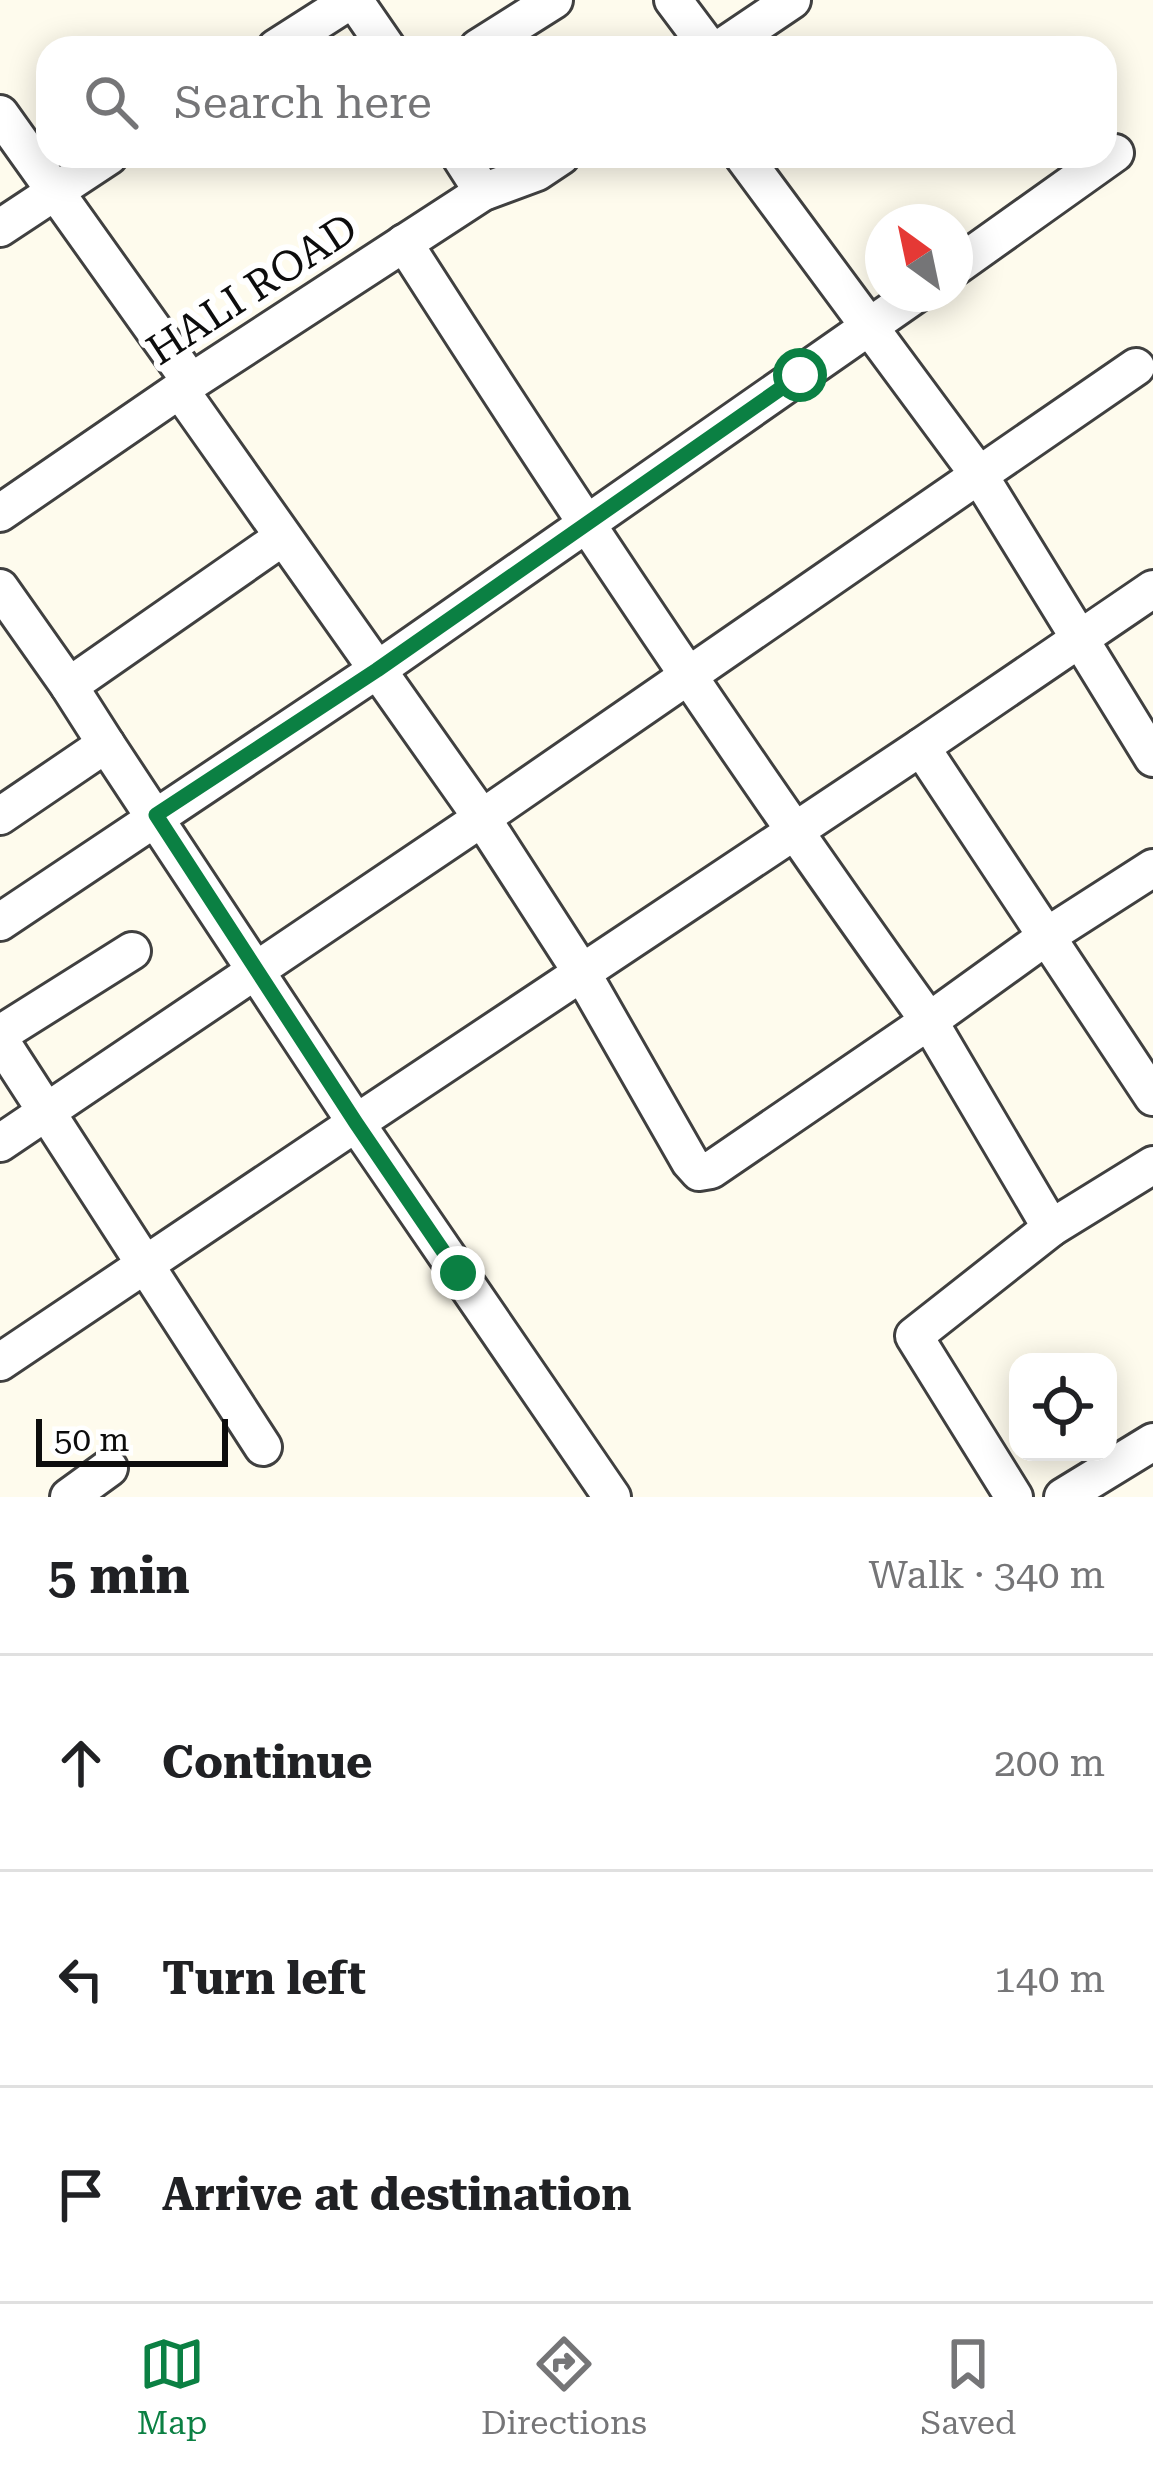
<!DOCTYPE html>
<html lang="en">
<head>
<meta charset="utf-8">
<style>
	body { margin:0; font-family:"Roboto Serif",serif; background:#f2f2f2; color:#202124 }
	.controls { position:absolute; right:36px; bottom:36px; display:grid; overflow:hidden; border-radius:24px; box-shadow:0 6px 30px #0003 }
	.controls button { width:108px; height:108px; display:grid; place-items:center; padding:0; border:0; border-bottom:3px solid #e0e0e0; background:#fff; color:#202124; font:60px sans-serif }
	.compass { position:absolute; left:865px; top:204px; width:108px; height:108px; border-radius:50%; background:#fff; box-shadow:0 6px 30px #0003; rotate:327deg }
	.scale { position:absolute; left:36px; bottom:30px; width:192px; box-sizing:border-box; padding-left:12px; border:6px solid #0d0d0d; border-top:0; font-size:33px; line-height:42px; white-space:nowrap; color:#0d0d0d; -webkit-text-stroke:9px #fff; paint-order:stroke }
	.stop { position:absolute; width:36px; height:36px; margin:-27px; border:9px solid #0b8043; border-radius:50%; background:#fff }
	.stop.end { background:#0b8043; border-color:#fff; box-shadow:0 3px 12px #0008 }
	.list { margin:0; padding:0; list-style:none }
	h2 { display:flex; justify-content:space-between; align-items:center; height:156px; margin:0; padding:0 48px; font-size:51px }
	h2 small { font-size:39px; font-weight:400; color:#757577 }
	.list li { display:grid; grid-template-columns:78px 1fr auto; gap:36px; align-items:center; box-sizing:border-box; height:216px; padding:0 48px; border-top:3px solid #e0e0e0 }
	.list b { display:block; font-size:45px; white-space:nowrap }
	.list em { font-size:39px; font-style:normal; color:#757577 }
	.icon { flex:none; width:66px; height:66px; fill:none; stroke:currentColor; stroke-width:2; stroke-linecap:round; stroke-linejoin:round }
	.map { position:relative; flex:none; width:1153px; height:1497px; overflow:hidden }
	.search { position:absolute; background:#fff; box-shadow:0 6px 30px #0003; left:36px; right:36px; top:36px; height:132px; display:flex; align-items:center; gap:30px; box-sizing:border-box; padding:0 42px; border-radius:36px; color:#757577; font-size:45px }
	.sheet { height:804px; background:#fff }
	nav { display:flex; justify-content:space-around; align-items:center; box-sizing:border-box; height:168px; border-top:3px solid #e0e0e0; background:#fff; font-size:33px; color:#757577 }
	nav a { display:grid; justify-items:center; gap:6px }
	nav .on { color:#0b8043 }
	.map>svg:first-child { display:block }
</style>
</head>
<body>
<div class="map">
<svg width="1153" height="1497" viewBox="0 0 1153 1497">
	<rect width="100%" height="100%" fill="#fefbed"/>
	<g fill="none" stroke-linecap="round" stroke-linejoin="round">
		<defs>
			<g id="minor">
				<polyline points="354,0 387,48"/>
				<polyline points="673,0 709,48"/>
				<polyline points="276,48 351,0"/>
				<polyline points="478,48 554,0"/>
				<polyline points="721,48 792,0"/>
				<polyline points="0,114 191,382"/>
				<polyline points="460,156 483,192"/>
				<polyline points="0,228 109,156"/>
				<polyline points="955,267 1115,153"/>
				<polyline points="1136,367 979,475 1153,758"/>
				<path d="M180 390 482 818 582 973 690 1162 699 1172 711 1170 929 1021C746 767 573 507 404 243"/>
				<polyline points="0,513 191,382 483,192 537,172 561,156"/>
				<polyline points="0,588 69,686"/>
				<polyline points="106,744 69,686 283,537"/>
				<polyline points="921,747 1153,589"/>
				<polyline points="0,816 106,744 356,1123 921,747 1153,1097"/>
				<polyline points="1153,868 1047,936 929,1021 1051,1228 1153,1165"/>
				<polyline points="0,922 377,670 916,294"/>
				<polyline points="0,1034 132,951"/>
				<polyline points="0,1040 263,1447"/>
				<polyline points="0,1143 482,818 979,475 743,156"/>
				<polyline points="0,1362 356,1123 612,1497"/>
				<polyline points="69,1497 109,1468"/>
				<polyline points="1014,1497 914,1336 1051,1228"/>
				<polyline points="1063,1497 1153,1442"/>
			</g>
		</defs>
		<!-- minor casing -->
		<use href="#minor" stroke="#404040" stroke-width="42"/>
		<!-- minor -->
		<use href="#minor" stroke="#fff" stroke-width="36"/>
	</g>
	<g fill="none" stroke-linecap="round" stroke-linejoin="round">
		<!-- route -->
		<polyline stroke="#0b8043" stroke-width="15" points="458,1273 356,1123 156,815 377,670 800,375"/>
	</g>
	<g text-anchor="middle" dominant-baseline="central" stroke-width="12" stroke-linejoin="round" paint-order="stroke">
		<!-- street labels -->
		<g font-size="42" fill="#0d0d0d" stroke="#fff">
			<text transform="translate(252 289) rotate(-33)">HALI ROAD</text>
		</g>
	</g>
</svg>
<div class="controls">
<button><svg class="icon" aria-label="locate" viewBox="0 0 24 24"><circle cx="12" cy="12" r="6"/><path d="M12 2v4M12 18v4M2 12h4M18 12h4"/></svg></button>
</div>
<svg class="compass" viewBox="-18 -18 36 36"><path d="M0-13l5 13h-10z" fill="#e53935"/><path d="M0 13l5-13h-10z" fill="#757577"/></svg>
<div class="scale">50 m</div>
<div class="stop" style="left:800px;top:375px"></div>
<div class="stop end" style="left:458px;top:1273px"></div>
<div class="search"><svg class="icon" aria-label="search" viewBox="0 0 24 24"><circle cx="10" cy="10" r="6"/><path d="M15 15l6 6"/></svg>Search here</div>
</div>
<section class="sheet">
<h2>5 min<small>Walk · 340 m</small></h2>
<ul class="list">
<li><svg class="icon" aria-label="ahead" viewBox="0 0 24 24"><path d="M12 20V5M6 11l6-6 6 6"/></svg><div><b>Continue</b></div><em>200 m</em></li>
<li><svg class="icon" aria-label="left" viewBox="0 0 24 24"><path d="M17 20v-9H6M10 6l-5 5 5 5"/></svg><div><b>Turn left</b></div><em>140 m</em></li>
<li><svg class="icon" aria-label="arrive" viewBox="0 0 24 24"><path d="M6 21V4h12l-3 4 3 4H6"/></svg><div><b>Arrive at destination</b></div></li>
</ul>
</section>
<nav>
<a class="on"><svg class="icon" aria-label="map" viewBox="0 0 24 24"><path d="M3 6l6-2 6 2 6-2v14l-6 2-6-2-6 2zM9 4v14M15 6v14"/></svg>Map</a>
<a><svg class="icon" aria-label="directions" viewBox="0 0 24 24"><path d="M12 3l9 9-9 9-9-9zM9 14v-3h6M13 9l2 2-2 2"/></svg>Directions</a>
<a><svg class="icon" aria-label="saved" viewBox="0 0 24 24"><path d="M7 4h10v16l-5-4-5 4z"/></svg>Saved</a>
</nav>
</body>
</html>
